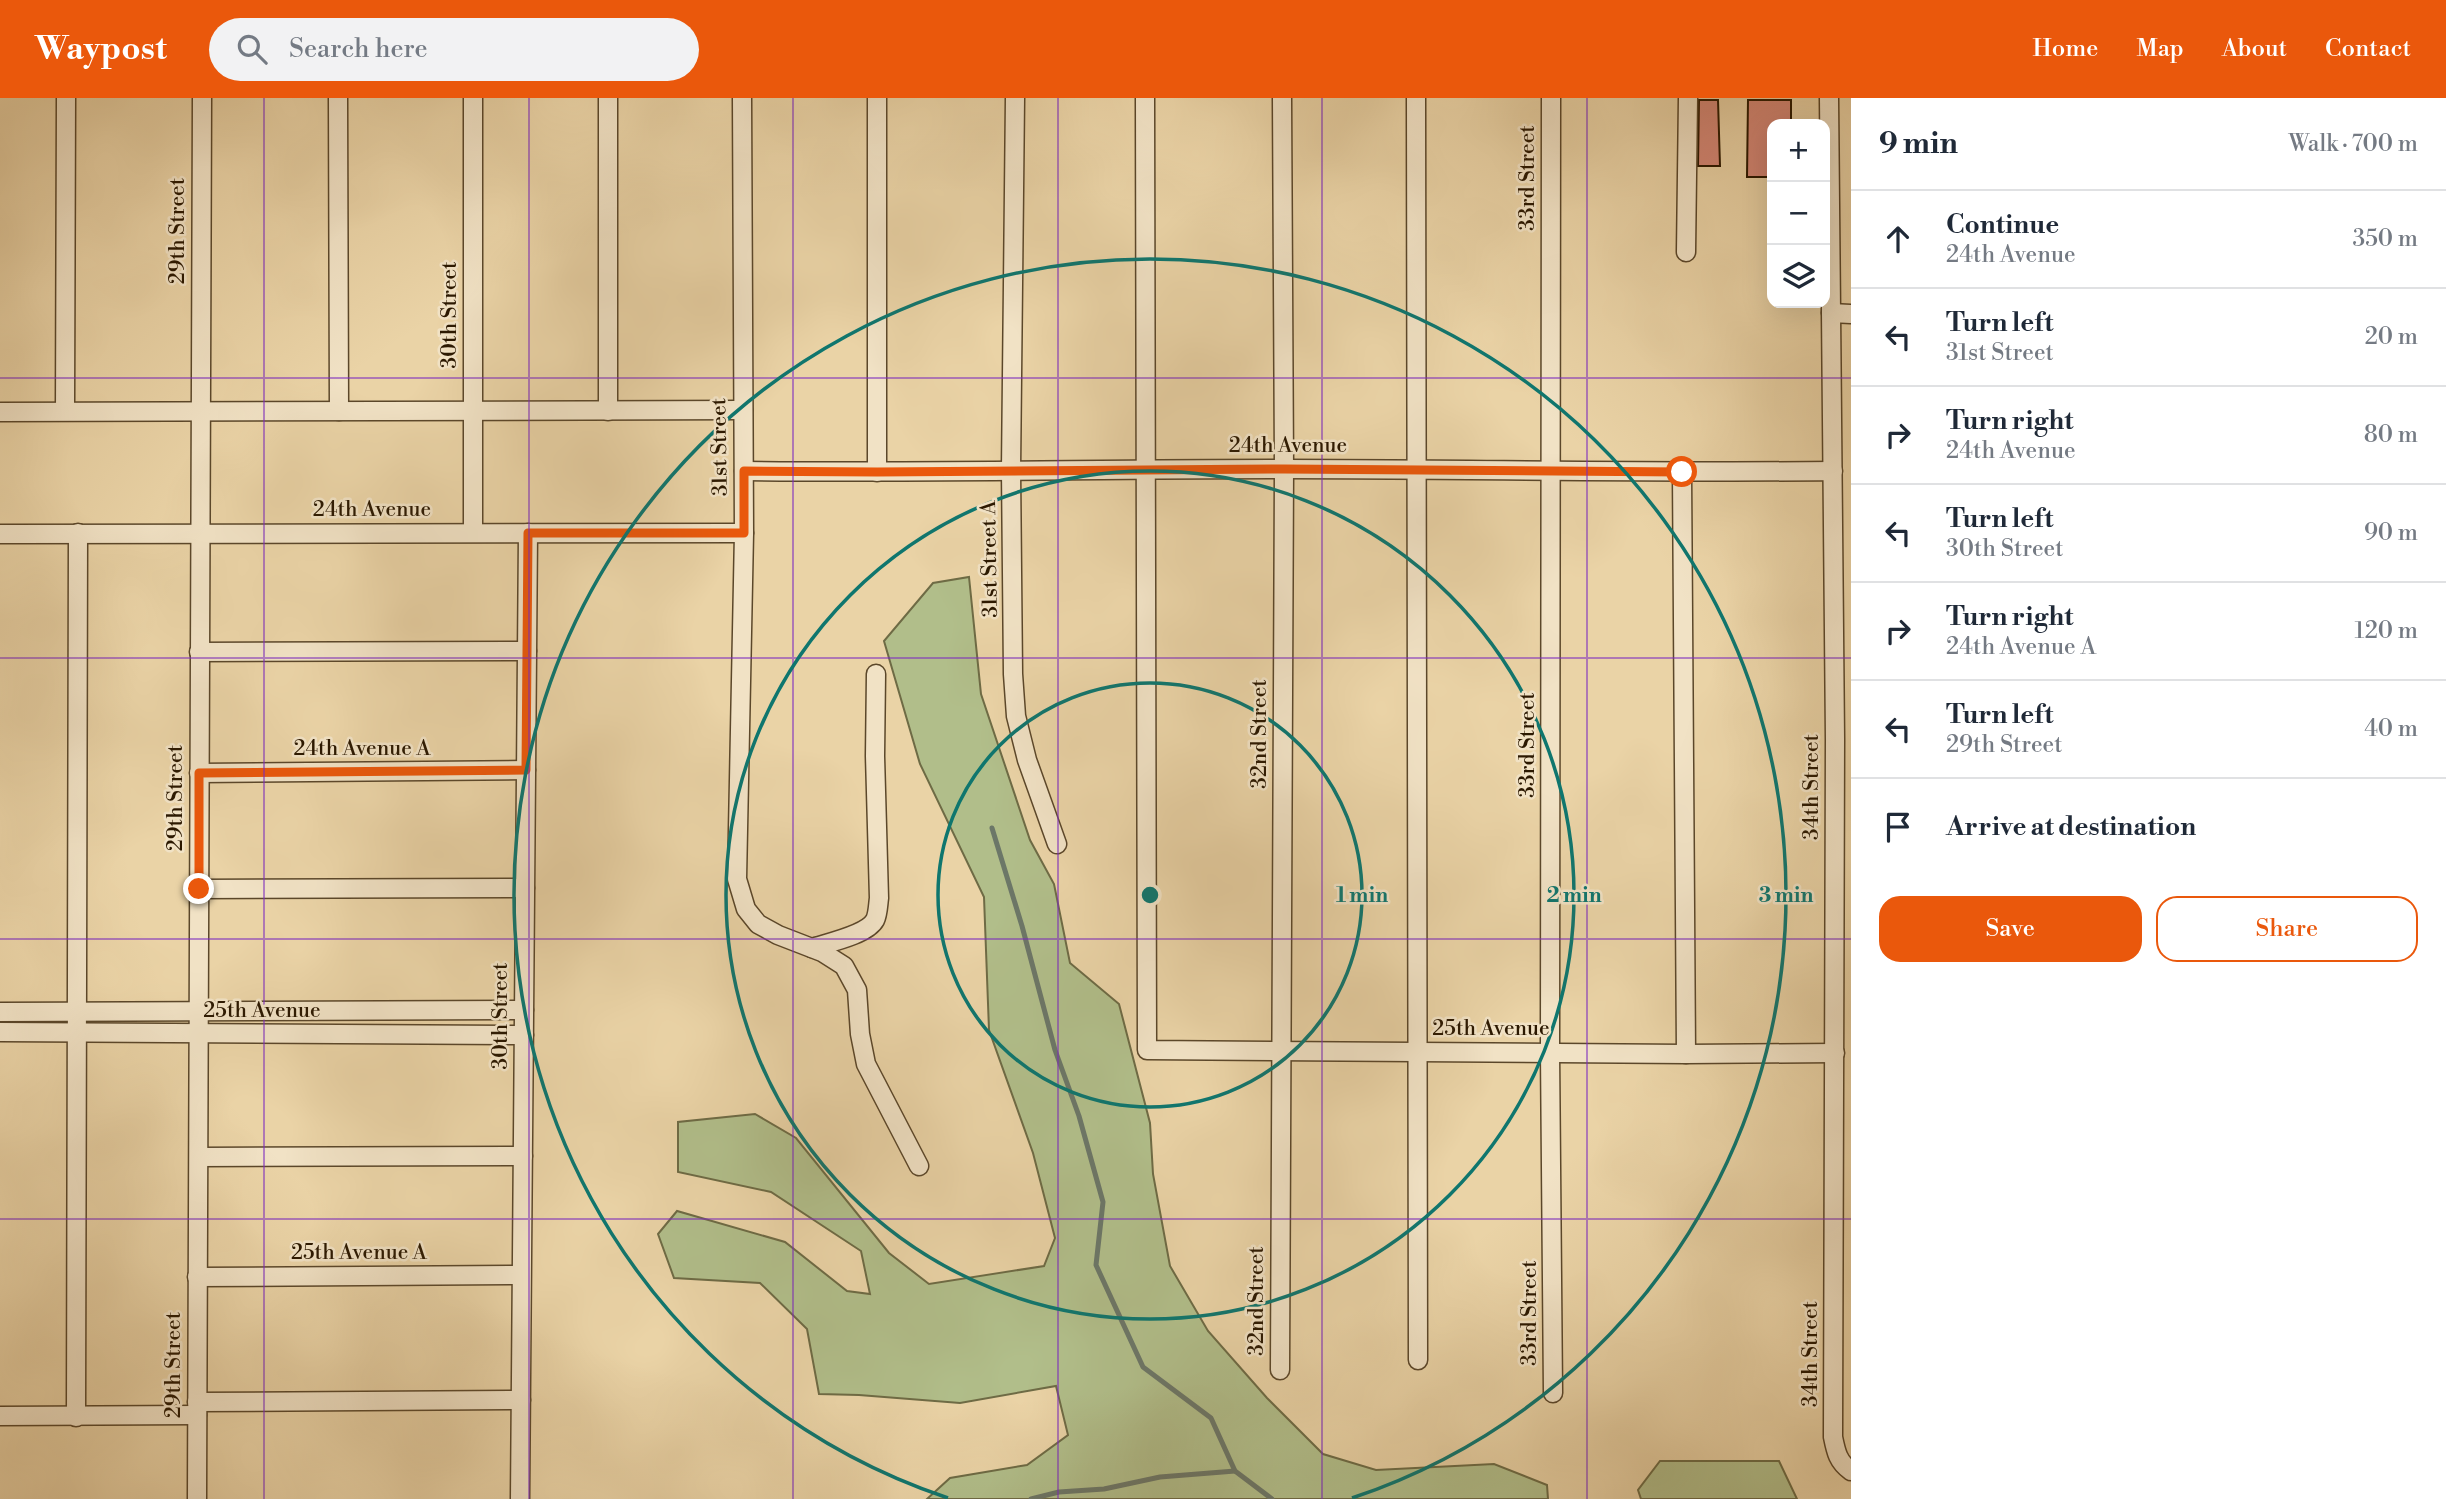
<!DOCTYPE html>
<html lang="en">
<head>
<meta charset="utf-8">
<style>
	body { margin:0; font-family:"Libre Bodoni",serif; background:#f2f2f3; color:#1f2937 }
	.controls { position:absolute; right:21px; top:21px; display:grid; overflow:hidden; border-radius:14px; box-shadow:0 7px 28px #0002 }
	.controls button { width:63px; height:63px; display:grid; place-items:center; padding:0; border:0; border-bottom:2px solid #e0e1e3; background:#fff; color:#1f2937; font:35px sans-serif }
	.stop { position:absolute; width:21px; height:21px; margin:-16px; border:5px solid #ea580c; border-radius:50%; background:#fff }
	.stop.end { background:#ea580c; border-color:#fff; box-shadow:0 2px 7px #0008 }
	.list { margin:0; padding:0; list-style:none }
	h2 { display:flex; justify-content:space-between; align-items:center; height:91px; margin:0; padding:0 28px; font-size:30px }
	h2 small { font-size:23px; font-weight:400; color:#747a83 }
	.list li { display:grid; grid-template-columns:46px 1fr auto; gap:21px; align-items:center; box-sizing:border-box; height:98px; padding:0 28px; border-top:2px solid #e0e1e3 }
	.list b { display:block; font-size:26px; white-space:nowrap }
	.list p { margin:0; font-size:23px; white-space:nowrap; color:#747a83 }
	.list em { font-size:23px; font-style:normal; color:#747a83 }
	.actions { display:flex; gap:14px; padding:21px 28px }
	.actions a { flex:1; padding:16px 0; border:2px solid #ea580c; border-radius:21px; text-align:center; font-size:24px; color:#ea580c }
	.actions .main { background:#ea580c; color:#fff }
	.icon { flex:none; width:38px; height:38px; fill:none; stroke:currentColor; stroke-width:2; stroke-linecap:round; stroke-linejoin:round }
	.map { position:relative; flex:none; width:1851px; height:1401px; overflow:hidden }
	header { display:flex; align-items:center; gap:42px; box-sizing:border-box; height:98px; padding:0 35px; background:#ea580c; color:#fff }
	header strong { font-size:33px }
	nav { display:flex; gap:38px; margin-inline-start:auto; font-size:24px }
	.search { width:490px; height:63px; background:#f2f2f3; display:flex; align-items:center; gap:18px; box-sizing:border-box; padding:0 24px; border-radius:38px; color:#747a83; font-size:26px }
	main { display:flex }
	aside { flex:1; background:#fff }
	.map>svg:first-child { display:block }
</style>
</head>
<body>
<header>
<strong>Waypost</strong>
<div class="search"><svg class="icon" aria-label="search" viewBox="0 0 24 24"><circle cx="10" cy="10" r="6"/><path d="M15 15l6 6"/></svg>Search here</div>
<nav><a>Home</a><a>Map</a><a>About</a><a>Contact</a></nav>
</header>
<main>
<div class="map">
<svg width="1851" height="1401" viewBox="0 0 1851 1401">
	<rect width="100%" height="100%" fill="#ead3a6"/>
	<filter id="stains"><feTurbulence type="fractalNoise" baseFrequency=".00286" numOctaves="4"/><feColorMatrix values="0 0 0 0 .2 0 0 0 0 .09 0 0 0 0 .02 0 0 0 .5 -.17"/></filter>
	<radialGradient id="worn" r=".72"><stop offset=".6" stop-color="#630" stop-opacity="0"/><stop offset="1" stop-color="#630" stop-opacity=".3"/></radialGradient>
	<!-- green -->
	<g fill="#b1be8a" stroke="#6e6b45" stroke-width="2">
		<polygon points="969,479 981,596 1030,742 1054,786 1070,865 1119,906 1150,1025 1153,1076 1170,1168 1208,1233 1267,1300 1323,1356 1376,1372 1494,1366 1547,1387 1548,1401 927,1401 950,1380 1027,1367 1068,1337 1056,1288 960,1305 859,1297 819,1296 807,1231 760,1185 674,1180 658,1136 677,1113 785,1144 847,1193 870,1196 861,1153 771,1094 678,1074 678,1024 755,1016 796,1040 889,1155 929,1186 1044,1168 1055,1140 1033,1055 989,932 984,799 920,666 884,543 933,485"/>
		<polygon points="1660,1363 1779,1363 1797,1401 1641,1401 1638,1392"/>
	</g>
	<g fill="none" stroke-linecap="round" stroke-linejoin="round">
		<!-- stream -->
		<g stroke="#6c7768" stroke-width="5">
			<polyline points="992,730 1022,828 1055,952 1079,1018 1103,1104 1096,1167 1143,1269 1211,1320 1235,1373 1272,1401"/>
			<polyline points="1031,1401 1059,1394 1104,1391 1160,1379 1235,1373"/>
		</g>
	</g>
	<!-- building -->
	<g fill="#d48776" stroke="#2b1800" stroke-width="2">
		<polygon points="1699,2 1718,2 1720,68 1698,68"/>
		<polygon points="1748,2 1791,2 1791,26 1772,26 1772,79 1747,79"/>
	</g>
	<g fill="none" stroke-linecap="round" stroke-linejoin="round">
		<defs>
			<g id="minor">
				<polyline points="338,0 339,313"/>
				<polyline points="608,0 608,313"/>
				<polyline points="742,0 744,435 737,781 746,811 758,826 778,837 822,854 844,868 857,892 860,936 866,966 919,1068"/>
				<polyline points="877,0 877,374"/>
				<polyline points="1015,0 1011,372 1013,576 1016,618 1027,662 1057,746"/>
				<polyline points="1145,0 1147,952 1686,956 1835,955"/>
				<polyline points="1416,0 1418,1262"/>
				<polyline points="1551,0 1550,954 1553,1295"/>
				<path d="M1829 0 1835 641 1833 1339C1836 1354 1838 1364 1851 1373"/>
				<polyline points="1686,154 1688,0"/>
				<polyline points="1831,215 1851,216"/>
				<polyline points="65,313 66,0"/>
				<polyline points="0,314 743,312"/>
				<path d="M744 373C924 375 1105 371 1285 371 1468 371 1650 375 1833 373"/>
				<polyline points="1682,375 1686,956"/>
				<polyline points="473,434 473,0"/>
				<polyline points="0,436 744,435"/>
				<polyline points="199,554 527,553"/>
				<polyline points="199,675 526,672"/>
				<polyline points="199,791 525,790"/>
				<path d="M812 850C827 845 867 837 875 822 878 816 878 807 879 800L875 658 876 576"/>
				<polyline points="0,914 524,912"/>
				<polyline points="0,934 524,937"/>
				<polyline points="199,1059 523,1058"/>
				<polyline points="197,1179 521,1177"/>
				<polyline points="1280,1272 1284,371 1282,0"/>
				<polyline points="197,1304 521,1302"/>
				<polyline points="0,1318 197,1317"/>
				<polyline points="76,1319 78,435"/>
				<polyline points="197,1401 202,0"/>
				<polyline points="520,1401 528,435"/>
			</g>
		</defs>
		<!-- minor casing -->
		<use href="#minor" stroke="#5b472a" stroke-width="21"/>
		<!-- minor -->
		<use href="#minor" stroke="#f1e2c5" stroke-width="18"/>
	</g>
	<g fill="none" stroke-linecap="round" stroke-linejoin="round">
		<!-- route -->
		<polyline stroke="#ea580c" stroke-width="9" points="199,791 199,675 526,672 528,435 744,435 744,373 877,374 1284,371 1682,374"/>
	</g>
	<!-- grid -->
	<path fill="none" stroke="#7b2cbf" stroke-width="2" stroke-opacity="0.55" d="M264 0V1401M529 0V1401M793 0V1401M1058 0V1401M1322 0V1401M1587 0V1401M0 280H1851M0 560H1851M0 841H1851M0 1121H1851"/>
	<!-- distance rings -->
	<g fill="none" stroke="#0f766e" stroke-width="3.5">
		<circle cx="1150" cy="797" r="212"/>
		<circle cx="1150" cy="797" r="424"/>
		<path d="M948 1400A636 636 0 1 1 1352 1400"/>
	</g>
	<g text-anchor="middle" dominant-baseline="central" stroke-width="5" stroke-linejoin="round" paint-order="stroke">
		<!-- street labels -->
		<g font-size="21" fill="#2b1800" stroke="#f1e2c5">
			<text transform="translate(1528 80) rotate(-90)">33rd Street</text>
			<text transform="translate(178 133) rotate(-90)">29th Street</text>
			<text transform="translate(450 217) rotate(-90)">30th Street</text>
			<text x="1288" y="348">24th Avenue</text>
			<text transform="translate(720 349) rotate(-91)">31st Street</text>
			<text x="372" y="412">24th Avenue</text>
			<text transform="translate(990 461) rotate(-91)">31st Street A</text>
			<text transform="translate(1260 636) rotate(-90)">32nd Street</text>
			<text transform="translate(1528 647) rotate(-90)">33rd Street</text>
			<text x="362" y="651">24th Avenue A</text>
			<text transform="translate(1812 689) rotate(-90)">34th Street</text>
			<text transform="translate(176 700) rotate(-90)">29th Street</text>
			<text x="262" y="913">25th Avenue</text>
			<text transform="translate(501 918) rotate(-90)">30th Street</text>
			<text x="1491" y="931">25th Avenue</text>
			<text x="359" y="1155">25th Avenue A</text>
			<text transform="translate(1257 1203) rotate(-90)">32nd Street</text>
			<text transform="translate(1530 1215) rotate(-90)">33rd Street</text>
			<text transform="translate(1811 1256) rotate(-90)">34th Street</text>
			<text transform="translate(174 1267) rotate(-90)">29th Street</text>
		</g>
	</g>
	<circle cx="1150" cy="797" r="10" fill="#0f766e" stroke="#f1e2c5" stroke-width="3.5"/>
	<g font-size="21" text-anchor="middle" font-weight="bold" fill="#0f766e" stroke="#f1e2c5" stroke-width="5" stroke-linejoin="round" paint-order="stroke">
		<text x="1362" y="804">1 min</text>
		<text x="1574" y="804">2 min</text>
		<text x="1786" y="804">3 min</text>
	</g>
	<rect width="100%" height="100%" filter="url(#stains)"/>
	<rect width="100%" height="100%" fill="url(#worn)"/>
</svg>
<div class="controls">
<button>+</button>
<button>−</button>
<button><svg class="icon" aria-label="layers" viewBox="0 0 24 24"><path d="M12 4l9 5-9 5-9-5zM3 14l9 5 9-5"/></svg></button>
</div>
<div class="stop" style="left:1682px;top:374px"></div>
<div class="stop end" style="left:199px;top:791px"></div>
</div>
<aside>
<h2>9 min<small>Walk · 700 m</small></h2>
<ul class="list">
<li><svg class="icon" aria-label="ahead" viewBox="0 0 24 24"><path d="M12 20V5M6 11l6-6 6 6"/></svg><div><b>Continue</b><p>24th Avenue</p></div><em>350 m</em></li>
<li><svg class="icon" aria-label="left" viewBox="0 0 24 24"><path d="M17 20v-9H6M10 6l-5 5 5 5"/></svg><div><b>Turn left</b><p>31st Street</p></div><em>20 m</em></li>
<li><svg class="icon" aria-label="right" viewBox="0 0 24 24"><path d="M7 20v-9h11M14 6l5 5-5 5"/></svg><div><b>Turn right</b><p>24th Avenue</p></div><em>80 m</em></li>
<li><svg class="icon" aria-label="left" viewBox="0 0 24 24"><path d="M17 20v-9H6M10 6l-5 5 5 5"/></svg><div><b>Turn left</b><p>30th Street</p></div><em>90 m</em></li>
<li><svg class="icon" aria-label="right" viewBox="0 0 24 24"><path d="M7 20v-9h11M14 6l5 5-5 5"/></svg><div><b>Turn right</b><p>24th Avenue A</p></div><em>120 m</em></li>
<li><svg class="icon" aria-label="left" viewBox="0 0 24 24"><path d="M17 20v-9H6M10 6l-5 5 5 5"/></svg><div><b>Turn left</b><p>29th Street</p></div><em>40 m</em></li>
<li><svg class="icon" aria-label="arrive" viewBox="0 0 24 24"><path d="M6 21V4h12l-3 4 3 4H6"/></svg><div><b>Arrive at destination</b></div></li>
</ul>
<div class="actions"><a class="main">Save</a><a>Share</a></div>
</aside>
</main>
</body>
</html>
